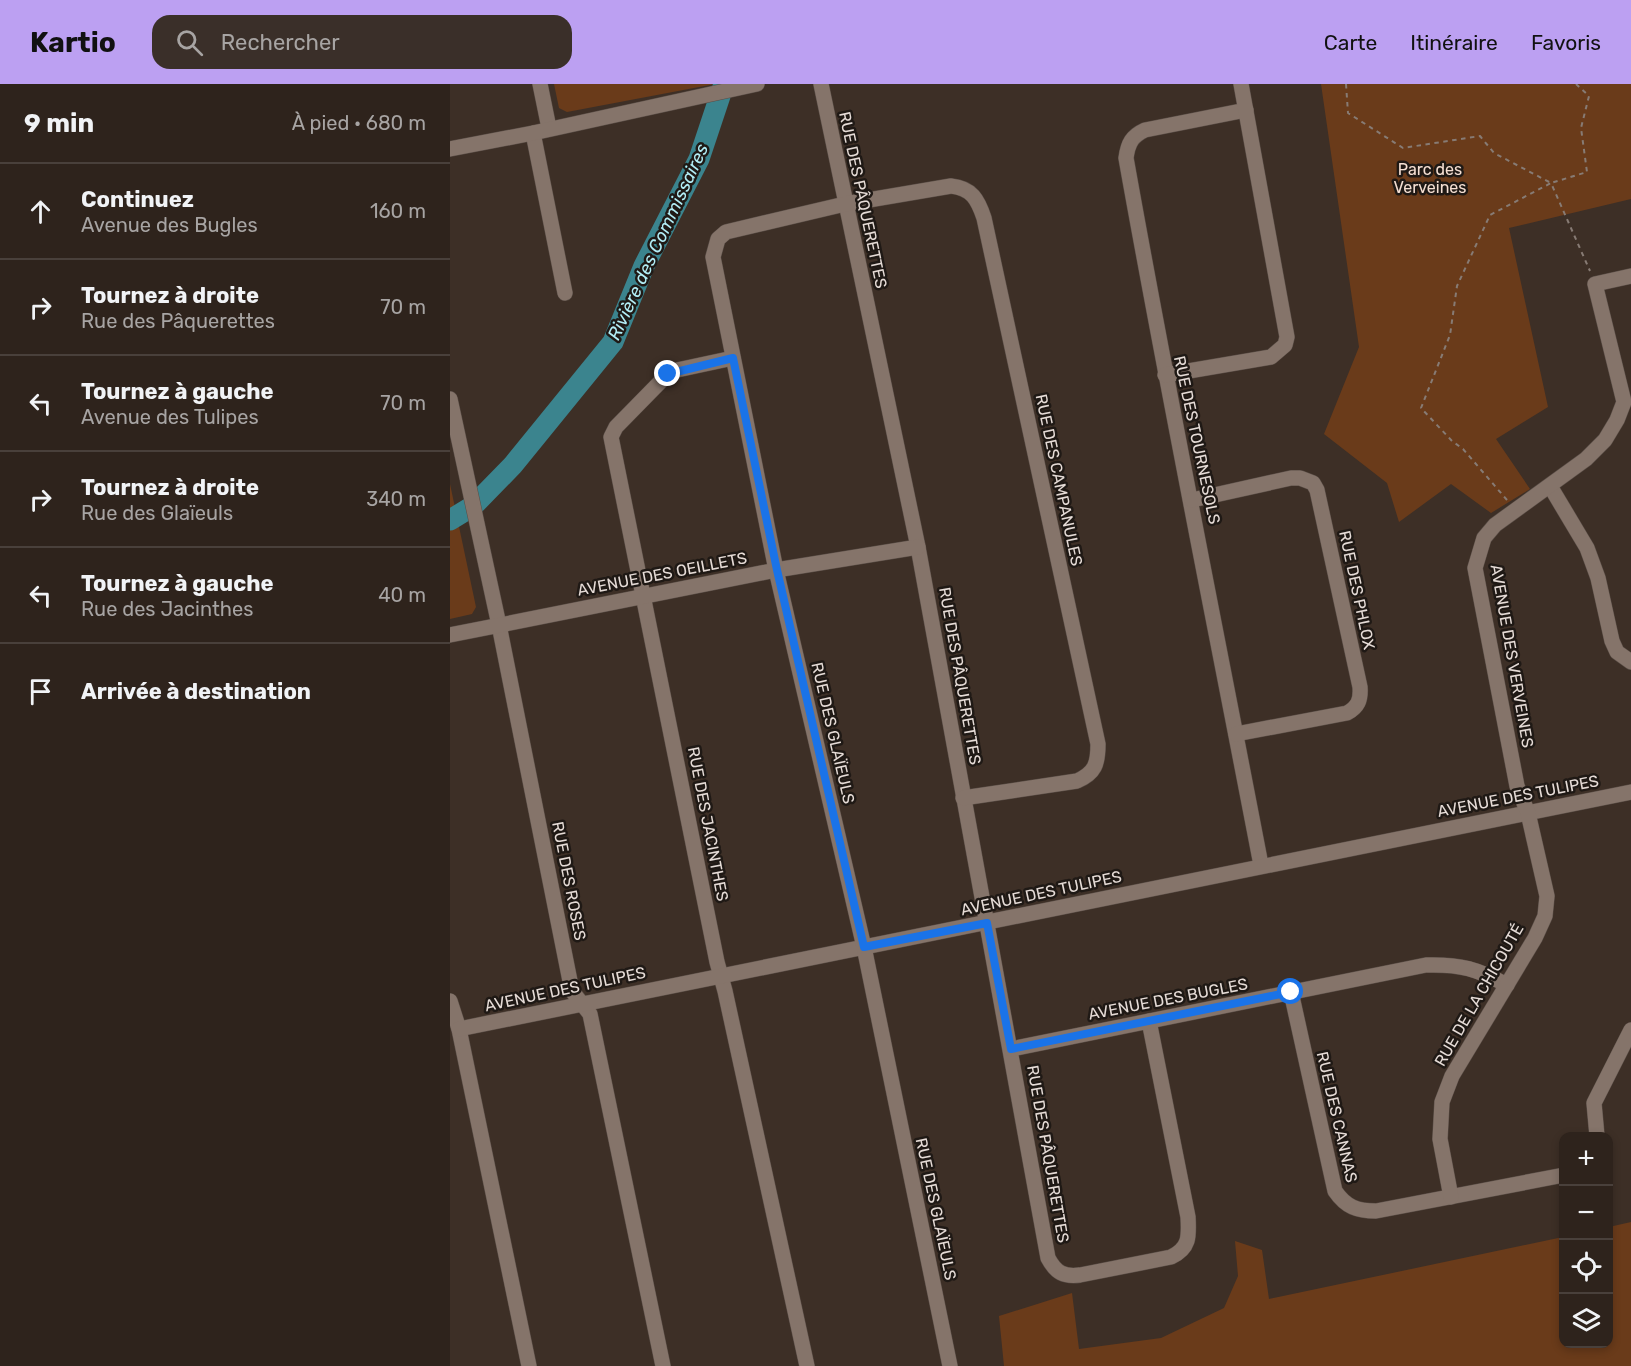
<!DOCTYPE html>
<html lang="fr">
<head>
<meta charset="utf-8">
<style>
	body { margin:0; font-family:Rubik,sans-serif; background:#3a2f29; color:#f1f3f6 }
	.controls { position:absolute; right:18px; bottom:18px; display:grid; overflow:hidden; border-radius:12px; box-shadow:0 3px 9px #0003 }
	.controls button { width:54px; height:54px; display:grid; place-items:center; padding:0; border:0; border-bottom:2px solid #49403b; background:#2e231c; color:#f1f3f6; font:30px sans-serif }
	.stop { position:absolute; width:18px; height:18px; margin:-14px; border:4px solid #1a73e8; border-radius:50%; background:#fff }
	.stop.end { background:#1a73e8; border-color:#fff; box-shadow:0 2px 6px #0008 }
	.list { margin:0; padding:0; list-style:none }
	h2 { display:flex; justify-content:space-between; align-items:center; height:78px; margin:0; padding:0 24px; font-size:26px }
	h2 small { font-size:20px; font-weight:400; color:#a7a4a3 }
	.list li { display:grid; grid-template-columns:39px 1fr auto; gap:18px; align-items:center; box-sizing:border-box; height:96px; padding:0 24px; border-top:2px solid #49403b }
	.list b { display:block; font-size:22px; white-space:nowrap }
	.list p { margin:0; font-size:20px; white-space:nowrap; color:#a7a4a3 }
	.list em { font-size:20px; font-style:normal; color:#a7a4a3 }
	.icon { flex:none; width:33px; height:33px; fill:none; stroke:currentColor; stroke-width:2; stroke-linecap:round; stroke-linejoin:round }
	.map { position:relative; flex:none; width:1181px; height:1282px; overflow:hidden }
	header { display:flex; align-items:center; gap:36px; box-sizing:border-box; height:84px; padding:0 30px; background:#bca0f2; color:#111 }
	header strong { font-size:28px }
	nav { display:flex; gap:33px; margin-inline-start:auto; font-size:21px }
	.search { width:420px; height:54px; background:#3a2f29; display:flex; align-items:center; gap:15px; box-sizing:border-box; padding:0 21px; border-radius:18px; color:#a7a4a3; font-size:22px }
	main { display:flex }
	aside { flex:1; background:#2e231c }
	.map>svg:first-child { display:block }
</style>
</head>
<body>
<header>
<strong>Kartio</strong>
<div class="search"><svg class="icon" aria-label="search" viewBox="0 0 24 24"><circle cx="10" cy="10" r="6"/><path d="M15 15l6 6"/></svg>Rechercher</div>
<nav><a>Carte</a><a>Itinéraire</a><a>Favoris</a></nav>
</header>
<main>
<aside>
<h2>9 min<small>À pied · 680 m</small></h2>
<ul class="list">
<li><svg class="icon" aria-label="ahead" viewBox="0 0 24 24"><path d="M12 20V5M6 11l6-6 6 6"/></svg><div><b>Continuez</b><p>Avenue des Bugles</p></div><em>160 m</em></li>
<li><svg class="icon" aria-label="right" viewBox="0 0 24 24"><path d="M7 20v-9h11M14 6l5 5-5 5"/></svg><div><b>Tournez à droite</b><p>Rue des Pâquerettes</p></div><em>70 m</em></li>
<li><svg class="icon" aria-label="left" viewBox="0 0 24 24"><path d="M17 20v-9H6M10 6l-5 5 5 5"/></svg><div><b>Tournez à gauche</b><p>Avenue des Tulipes</p></div><em>70 m</em></li>
<li><svg class="icon" aria-label="right" viewBox="0 0 24 24"><path d="M7 20v-9h11M14 6l5 5-5 5"/></svg><div><b>Tournez à droite</b><p>Rue des Glaïeuls</p></div><em>340 m</em></li>
<li><svg class="icon" aria-label="left" viewBox="0 0 24 24"><path d="M17 20v-9H6M10 6l-5 5 5 5"/></svg><div><b>Tournez à gauche</b><p>Rue des Jacinthes</p></div><em>40 m</em></li>
<li><svg class="icon" aria-label="arrive" viewBox="0 0 24 24"><path d="M6 21V4h12l-3 4 3 4H6"/></svg><div><b>Arrivée à destination</b></div></li>
</ul>
</aside>
<div class="map">
<svg width="1181" height="1282" viewBox="0 0 1181 1282">
	<rect width="100%" height="100%" fill="#3d2f26"/>
	<!-- green -->
	<g fill="#6a3b1a">
		<polygon points="104,0 265,0 117,28 109,24"/>
		<polygon points="871,0 1181,0 1181,115 1059,144 1098,323 1046,355 1080,405 1041,429 1001,400 949,438 937,399 874,350 909,263"/>
		<polygon points="0,400 26,523 22,530 0,535"/>
		<polygon points="1181,1138 1181,1282 554,1282 549,1232 622,1209 629,1265 711,1254 774,1224 788,1192 785,1157 812,1166 819,1215 1113,1153 1114,1260 1158,1260 1159,1143"/>
	</g>
	<g fill="none" stroke-linecap="round" stroke-linejoin="round">
		<!-- river -->
		<polyline stroke="#3b848e" stroke-width="21" points="0,436 23,422 63,381 163,258 194,182 249,75 274,0"/>
		<defs>
			<g id="minor">
				<polyline points="90,0 99,44"/>
				<path d="M371 0 468 463 598 1174C606 1189 614 1193 630 1191L721 1173C740 1164 739 1152 738 1133L699 937"/>
				<path d="M796 26 695 46C682 52 678 59 676 74 718 310 766 546 811 781"/>
				<polyline points="83,49 115,209"/>
				<polyline points="0,65 83,49 307,0"/>
				<polyline points="283,274 227,286 218,290 166,343 161,353 267,878 275,907 357,1282"/>
				<polyline points="715,291 821,273 835,261 837,253 791,0"/>
				<polyline points="0,315 49,541 122,907 140,930 213,1282"/>
				<polyline points="1100,402 1137,464 1148,494 1162,557 1167,568 1181,578"/>
				<path d="M742 416 841 394H850L863 399 867 406 910 603C911 616 908 623 897 629L786 650"/>
				<polyline points="0,551 326,486 468,463"/>
				<path d="M841 908 885 1107C896 1123 907 1127 926 1127L1114 1091"/>
				<polyline points="0,917 9,945 79,1282"/>
				<polyline points="9,945 1181,708"/>
				<path d="M561 965 976 881C1011 880 1027 885 1057 901"/>
				<polyline points="1147,1052 1144,1019 1181,946"/>
				<polyline points="1001,1113 990,1055 992,1018 1002,992 1085,854 1095,832 1097,812 1078,729 1067,702 1025,484 1034,454 1045,441 1136,375 1155,356 1167,336 1174,318 1145,200 1181,192"/>
				<path d="M500 1282 414 863 326 486 263 173 268 155 276 148 395 120 501 102C522 104 528 116 534 134L648 660C648 680 645 689 627 697L513 714"/>
			</g>
		</defs>
		<!-- minor casing -->
		<use href="#minor" stroke="#5a4e47" stroke-width="16"/>
		<!-- path -->
		<g stroke="#877b74" stroke-width="2" stroke-dasharray="4.5 4.5" stroke-linecap="butt">
			<polyline points="896,0 898,29 953,64 1030,52 1044,69 1101,99 1137,88 1131,44 1139,12 1126,0"/>
			<polyline points="1057,416 1013,365 1002,357 971,324 1000,251 1007,202 1040,131 1101,99 1140,187"/>
		</g>
		<!-- minor -->
		<use href="#minor" stroke="#85746a" stroke-width="15"/>
	</g>
	<g fill="none" stroke-linecap="round" stroke-linejoin="round">
		<!-- route -->
		<polyline stroke="#1a73e8" stroke-width="8" points="218,290 283,274 327,486 414,863 537,839 561,965 841,908"/>
	</g>
	<g text-anchor="middle" dominant-baseline="central" stroke-width="5" stroke-linejoin="round" paint-order="stroke">
		<!-- park labels -->
		<g font-size="16" fill="#f5dfd2" stroke="#1f1915">
			<text x="980" y="85">Parc des<tspan x="980" dy="18">Verveines</tspan></text>
		</g>
		<!-- street labels -->
		<g font-size="16" fill="#e6dcd7" stroke="#1f1915">
			<text transform="translate(413 116) rotate(78)">RUE DES PÂQUERETTES</text>
			<text transform="translate(747 356) rotate(78)">RUE DES TOURNESOLS</text>
			<text transform="translate(609 396) rotate(78)">RUE DES CAMPANULES</text>
			<text transform="translate(212 490) rotate(-11)">AVENUE DES OEILLETS</text>
			<text transform="translate(907 506) rotate(78)">RUE DES PHLOX</text>
			<text transform="translate(1062 572) rotate(80)">AVENUE DES VERVEINES</text>
			<text transform="translate(510 592) rotate(80)">RUE DES PÂQUERETTES</text>
			<text transform="translate(383 649) rotate(77)">RUE DES GLAÏEULS</text>
			<text transform="translate(1068 712) rotate(-11)">AVENUE DES TULIPES</text>
			<text transform="translate(258 740) rotate(79)">RUE DES JACINTHES</text>
			<text transform="translate(119 797) rotate(79)">RUE DES ROSES</text>
			<text transform="translate(591 809) rotate(-12)">AVENUE DES TULIPES</text>
			<text transform="translate(115 905) rotate(-12)">AVENUE DES TULIPES</text>
			<text transform="translate(1029 911) rotate(-60)">RUE DE LA CHICOUTÉ</text>
			<text transform="translate(718 915) rotate(-11)">AVENUE DES BUGLES</text>
			<text transform="translate(887 1033) rotate(77)">RUE DES CANNAS</text>
			<text transform="translate(598 1070) rotate(80)">RUE DES PÂQUERETTES</text>
			<text transform="translate(486 1125) rotate(78)">RUE DES GLAÏEULS</text>
		</g>
		<!-- water labels -->
		<g font-size="18" font-style="italic" fill="#b2eef6" stroke="#1f1915">
			<text transform="translate(208 158) rotate(-65)">Rivière des Commissaires</text>
		</g>
	</g>
</svg>
<div class="controls">
<button>+</button>
<button>−</button>
<button><svg class="icon" aria-label="locate" viewBox="0 0 24 24"><circle cx="12" cy="12" r="6"/><path d="M12 2v4M12 18v4M2 12h4M18 12h4"/></svg></button>
<button><svg class="icon" aria-label="layers" viewBox="0 0 24 24"><path d="M12 4l9 5-9 5-9-5zM3 14l9 5 9-5"/></svg></button>
</div>
<div class="stop" style="left:841px;top:908px"></div>
<div class="stop end" style="left:218px;top:290px"></div>
</div>
</main>
</body>
</html>
